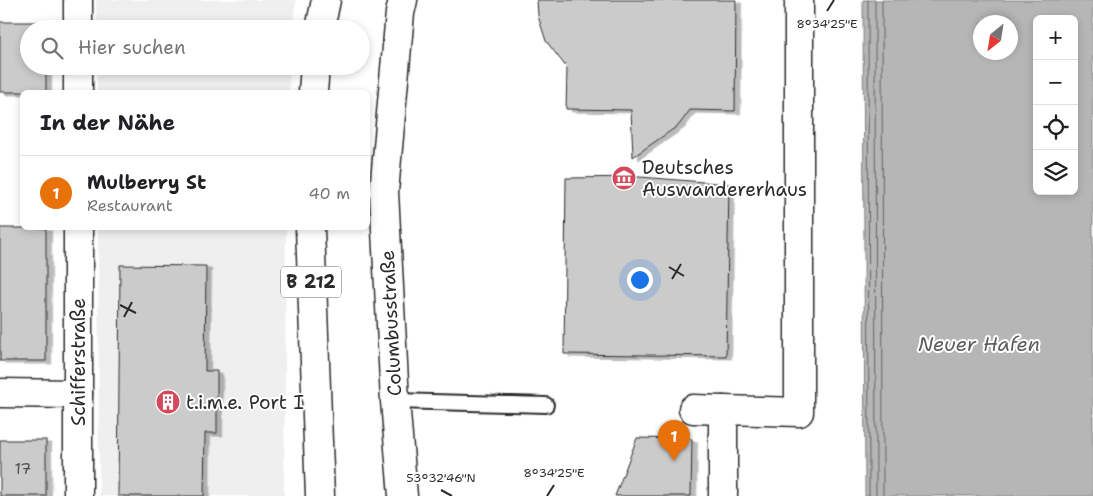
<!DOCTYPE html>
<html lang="de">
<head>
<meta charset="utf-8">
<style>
	body { margin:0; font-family:"Shantell Sans",sans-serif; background:#f2f2f2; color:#202124 }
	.controls { position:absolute; right:15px; top:15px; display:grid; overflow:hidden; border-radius:8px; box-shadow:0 2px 8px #0003 }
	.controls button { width:45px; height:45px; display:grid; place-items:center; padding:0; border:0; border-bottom:1px solid #e0e0e0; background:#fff; color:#202124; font:25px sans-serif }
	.compass { position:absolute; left:973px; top:15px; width:45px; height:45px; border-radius:50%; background:#fff; box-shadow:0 2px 8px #0003; rotate:210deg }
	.you { position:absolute; left:639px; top:279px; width:18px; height:18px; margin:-12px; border:4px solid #fff; border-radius:50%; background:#1a73e8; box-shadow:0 0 0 8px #1a73e833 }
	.badge { display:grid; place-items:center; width:32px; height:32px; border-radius:50%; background:#b45309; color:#fff; font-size:16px; font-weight:700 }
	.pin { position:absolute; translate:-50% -41px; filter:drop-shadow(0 1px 2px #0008) }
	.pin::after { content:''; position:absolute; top:26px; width:18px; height:15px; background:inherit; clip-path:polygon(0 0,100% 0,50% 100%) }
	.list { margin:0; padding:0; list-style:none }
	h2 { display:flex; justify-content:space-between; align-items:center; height:65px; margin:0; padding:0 20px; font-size:21px }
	h2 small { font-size:16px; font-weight:400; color:#757577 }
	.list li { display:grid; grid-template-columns:32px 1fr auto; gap:15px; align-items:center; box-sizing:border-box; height:75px; padding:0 20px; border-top:1px solid #e0e0e0 }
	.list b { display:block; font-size:19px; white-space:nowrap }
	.list p { margin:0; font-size:16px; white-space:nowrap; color:#757577 }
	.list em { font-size:16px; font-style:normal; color:#757577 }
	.icon { flex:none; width:28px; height:28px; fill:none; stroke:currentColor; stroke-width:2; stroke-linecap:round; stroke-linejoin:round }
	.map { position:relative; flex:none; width:1093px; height:496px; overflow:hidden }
	.search { position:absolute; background:#fff; box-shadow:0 2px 8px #0003; left:20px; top:20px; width:350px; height:55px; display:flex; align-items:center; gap:12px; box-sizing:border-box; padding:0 18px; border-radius:28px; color:#757577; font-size:19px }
	.panel { position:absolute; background:#fff; box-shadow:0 2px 8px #0003; left:20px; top:90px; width:350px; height:140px; border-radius:8px }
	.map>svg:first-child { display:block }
</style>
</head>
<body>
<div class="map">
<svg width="1093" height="496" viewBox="0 0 1093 496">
	<defs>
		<filter id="shadow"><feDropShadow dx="5.5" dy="3" stdDeviation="0" flood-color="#0004"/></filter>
	</defs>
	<rect width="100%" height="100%" fill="#fff"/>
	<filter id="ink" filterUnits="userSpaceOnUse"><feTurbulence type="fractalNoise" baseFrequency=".02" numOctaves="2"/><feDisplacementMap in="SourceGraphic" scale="10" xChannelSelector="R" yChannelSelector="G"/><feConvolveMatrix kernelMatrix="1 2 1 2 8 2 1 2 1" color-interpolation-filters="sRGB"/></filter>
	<g filter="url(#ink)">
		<!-- built -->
		<g fill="#efefef">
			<polygon points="96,0 296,0 292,29 97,29"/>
			<polygon points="97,66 290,66 289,92 97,92"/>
			<polygon points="98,228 286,228 284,496 99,496"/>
		</g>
		<!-- water -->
		<path fill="#b6b6b6" stroke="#7e7e7e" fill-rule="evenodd" d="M863 0H1093V496H865ZM1037 19H1074V191H1037ZM980 22H1010V52H980Z"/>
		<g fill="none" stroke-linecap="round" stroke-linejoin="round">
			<!-- shore -->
			<g stroke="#636363" stroke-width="1">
				<polyline points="868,0 869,496"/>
				<polyline points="875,0 876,496"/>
				<polyline points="882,0 883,496"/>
			</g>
		</g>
		<!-- building -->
		<g fill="#cbcbcb" stroke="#2b2b2b" filter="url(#shadow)">
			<polygon points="537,0 736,0 735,111 690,110 679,125 633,157 631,110 566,109 567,68 546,41 538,16"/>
			<polygon points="0,22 46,22 46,29 29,29 29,66 46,66 46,92 0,92"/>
			<polygon points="640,177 729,184 726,356 564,354 566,178"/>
			<rect x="0" y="228" width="46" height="133"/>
			<polygon points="120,265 206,266 205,371 217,371 217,433 205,433 204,496 118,496"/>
			<polygon points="637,438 692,439 691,496 615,496"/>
			<rect x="0" y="440" width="46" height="56"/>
		</g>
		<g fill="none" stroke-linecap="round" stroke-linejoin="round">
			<defs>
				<polyline id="lane" points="395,401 546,405"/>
				<g id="street">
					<polyline points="78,0 78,29"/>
					<polyline points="78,66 78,92"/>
					<polyline points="0,393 78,394"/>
					<polyline points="693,409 723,410"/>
					<polyline points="78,496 78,228"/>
					<polyline points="723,496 723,410 799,412 799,0"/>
				</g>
				<g id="primary">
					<polyline points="403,0 400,13 384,192 395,401 403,496"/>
					<polyline points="320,29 326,0"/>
					<polyline points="313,92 315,66"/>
					<polyline points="310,228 320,496"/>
				</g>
			</defs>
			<!-- lane casing -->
			<use href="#lane" stroke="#2b2b2b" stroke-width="18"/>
			<!-- street casing -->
			<use href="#street" stroke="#2b2b2b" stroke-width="31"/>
			<!-- primary casing -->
			<use href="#primary" stroke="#2b2b2b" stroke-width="31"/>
			<!-- lane -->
			<use href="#lane" stroke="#fff" stroke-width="14"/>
			<!-- street -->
			<use href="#street" stroke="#fff" stroke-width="28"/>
			<!-- primary -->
			<use href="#primary" stroke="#fff" stroke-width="28"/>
		</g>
	</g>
	<!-- ticks -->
	<path fill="none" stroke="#2b2b2b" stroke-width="2" d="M827 11 834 0M669 267 684 276M672 279 681 264M120 305 136 313M124 317 132 302M441 490 452 496M547 496 554 485"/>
	<!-- icons -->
	<defs>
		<symbol id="museum-disc" viewBox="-11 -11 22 22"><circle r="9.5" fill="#d1495b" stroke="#fff"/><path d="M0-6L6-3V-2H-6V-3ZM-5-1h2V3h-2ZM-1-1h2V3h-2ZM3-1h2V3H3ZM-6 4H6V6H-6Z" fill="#fff"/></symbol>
		<symbol id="building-disc" viewBox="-11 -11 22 22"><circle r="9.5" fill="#d1495b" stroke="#fff"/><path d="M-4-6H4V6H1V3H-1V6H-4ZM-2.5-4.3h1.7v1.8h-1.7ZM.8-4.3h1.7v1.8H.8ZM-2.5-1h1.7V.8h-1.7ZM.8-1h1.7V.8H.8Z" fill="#fff"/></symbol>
	</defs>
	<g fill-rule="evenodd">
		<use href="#museum-disc" x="610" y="164" width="28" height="28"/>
		<use href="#building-disc" x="154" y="388" width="28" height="28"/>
	</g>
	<g text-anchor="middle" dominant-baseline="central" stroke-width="4" stroke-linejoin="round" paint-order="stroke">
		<!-- number labels -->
		<g font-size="16" fill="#535353">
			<text x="23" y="468">17</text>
		</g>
		<!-- shield labels -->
		<rect fill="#fff" stroke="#6b6b6b" stroke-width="1" x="281" y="266.5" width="60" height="31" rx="4"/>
		<g font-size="18" font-weight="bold" fill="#2b2b2b">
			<text x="311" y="282">B 212</text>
		</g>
		<!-- poi labels -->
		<g font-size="19" fill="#2b2b2b" stroke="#fff" text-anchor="start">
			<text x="642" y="167">Deutsches<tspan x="642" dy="22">Auswandererhaus</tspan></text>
			<text x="186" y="402">t.i.m.e. Port I</text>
		</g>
		<!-- street labels -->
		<g font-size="19" fill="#2b2b2b" stroke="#fff">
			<text transform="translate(391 323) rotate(-93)">Columbusstraße</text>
			<text transform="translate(78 362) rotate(-90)">Schifferstraße</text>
		</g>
		<!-- water labels -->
		<g font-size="20" font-style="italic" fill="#5c5c5c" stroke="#fff">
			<text x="979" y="344">Neuer Hafen</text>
		</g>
	</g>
	<g font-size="12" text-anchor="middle" fill="#2b2b2b" stroke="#fff" stroke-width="4" stroke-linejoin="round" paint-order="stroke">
		<text x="827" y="28">8°34'25"E</text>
		<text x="554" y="477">8°34'25"E</text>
		<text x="441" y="482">53°32'46"N</text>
	</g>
</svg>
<div class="controls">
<button>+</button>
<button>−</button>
<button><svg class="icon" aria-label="locate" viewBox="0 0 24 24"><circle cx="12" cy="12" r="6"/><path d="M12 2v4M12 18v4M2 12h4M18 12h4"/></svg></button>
<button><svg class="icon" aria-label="layers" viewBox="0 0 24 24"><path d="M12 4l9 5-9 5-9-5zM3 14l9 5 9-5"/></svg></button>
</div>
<svg class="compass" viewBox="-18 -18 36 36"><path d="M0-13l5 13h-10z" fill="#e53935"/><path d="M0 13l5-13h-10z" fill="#757577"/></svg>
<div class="you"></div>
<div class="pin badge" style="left:674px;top:461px;background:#e8710a">1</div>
<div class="search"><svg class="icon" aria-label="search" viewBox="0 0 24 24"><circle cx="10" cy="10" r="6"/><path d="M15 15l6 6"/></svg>Hier suchen</div>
<section class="panel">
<h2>In der Nähe<small></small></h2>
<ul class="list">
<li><span class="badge" style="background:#e8710a">1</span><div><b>Mulberry St</b><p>Restaurant</p></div><em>40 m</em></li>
</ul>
</section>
</div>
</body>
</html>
